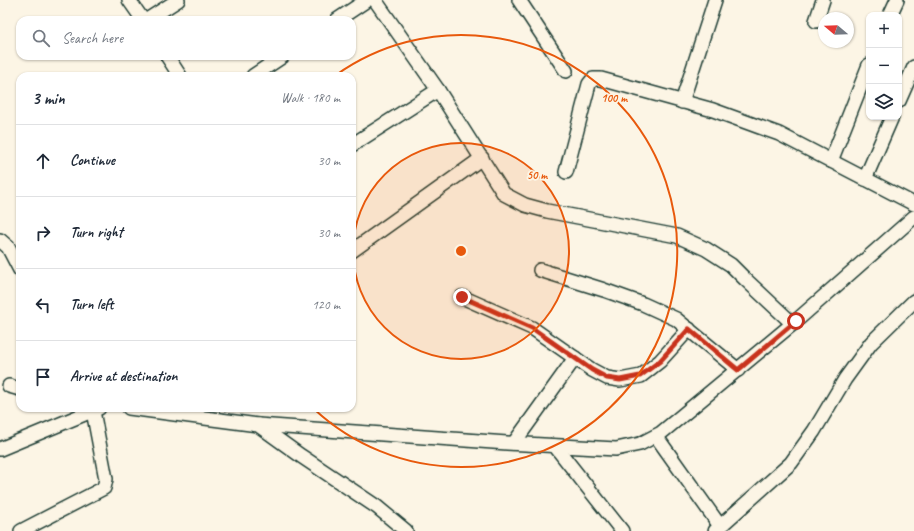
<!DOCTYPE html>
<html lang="en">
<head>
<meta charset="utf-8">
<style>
	body { margin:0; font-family:Caveat,sans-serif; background:#f2f2f3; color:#1f2937 }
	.controls { position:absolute; right:12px; top:12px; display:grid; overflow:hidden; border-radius:8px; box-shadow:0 1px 3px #0004 }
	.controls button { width:36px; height:36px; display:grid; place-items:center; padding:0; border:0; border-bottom:1px solid #e0e1e3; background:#fff; color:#1f2937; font:20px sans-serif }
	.compass { position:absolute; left:818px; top:12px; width:36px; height:36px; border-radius:50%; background:#fff; box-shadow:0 1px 3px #0004; rotate:289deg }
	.stop { position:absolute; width:12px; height:12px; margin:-9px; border:3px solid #c8321e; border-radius:50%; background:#fff }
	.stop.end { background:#c8321e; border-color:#fff; box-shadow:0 1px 4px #0008 }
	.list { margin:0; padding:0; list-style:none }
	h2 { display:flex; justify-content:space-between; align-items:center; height:52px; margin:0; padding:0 16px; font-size:17px }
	h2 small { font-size:13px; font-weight:400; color:#747a83 }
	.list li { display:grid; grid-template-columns:26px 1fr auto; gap:12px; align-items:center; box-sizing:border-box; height:72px; padding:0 16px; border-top:1px solid #e0e1e3 }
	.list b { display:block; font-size:15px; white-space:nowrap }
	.list em { font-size:13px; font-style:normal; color:#747a83 }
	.icon { flex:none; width:22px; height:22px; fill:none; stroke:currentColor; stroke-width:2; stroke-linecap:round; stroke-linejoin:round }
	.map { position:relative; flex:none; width:914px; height:531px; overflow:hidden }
	.search { position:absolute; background:#fff; box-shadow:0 1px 3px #0004; left:16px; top:16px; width:340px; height:44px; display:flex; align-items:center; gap:10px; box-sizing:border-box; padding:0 14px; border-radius:12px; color:#747a83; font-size:15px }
	.panel { position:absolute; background:#fff; box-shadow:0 1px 3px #0004; left:16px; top:72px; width:340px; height:340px; border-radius:12px }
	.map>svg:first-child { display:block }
</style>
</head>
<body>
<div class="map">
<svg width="914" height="531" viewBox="0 0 914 531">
	<rect width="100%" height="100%" fill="#fcf5e5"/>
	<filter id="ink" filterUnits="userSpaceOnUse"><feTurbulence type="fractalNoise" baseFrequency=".025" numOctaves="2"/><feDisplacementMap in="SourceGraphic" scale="8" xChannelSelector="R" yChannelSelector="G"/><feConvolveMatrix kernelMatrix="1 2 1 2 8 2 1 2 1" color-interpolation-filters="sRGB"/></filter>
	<g filter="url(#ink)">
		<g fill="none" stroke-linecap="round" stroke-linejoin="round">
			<defs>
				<g id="street">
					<polyline points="129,0 143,20"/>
					<polyline points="375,0 438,90 504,194 525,205 547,211 677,236 706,249 731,265 745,279 793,324"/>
					<polyline points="519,0 566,71"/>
					<polyline points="890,15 897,0"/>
					<polyline points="147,20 178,0"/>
					<polyline points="337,20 367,0"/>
					<polyline points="816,21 823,0"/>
					<polyline points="167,56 180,76"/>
					<polyline points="253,76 283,56"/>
					<polyline points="899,101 914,67"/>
					<polyline points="682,102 715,0"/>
					<polyline points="352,145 438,90"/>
					<polyline points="831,161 869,65"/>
					<polyline points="566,172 589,84 593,79 601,79 713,110 779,134 914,204"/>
					<polyline points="865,179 892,117"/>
					<polyline points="0,240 8,247 20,270"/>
					<polyline points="352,251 482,158"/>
					<polyline points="540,270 604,290 643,304 676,319 738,370"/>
					<polyline points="462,297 532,328 592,370 607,378 620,380 641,376 660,361 689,329"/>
					<polyline points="9,386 20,389"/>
					<polyline points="129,408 258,425 301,456 377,507 406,531"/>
					<polyline points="258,425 507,443 616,449 640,444 661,433 796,321 914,217"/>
					<polyline points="656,436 720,526"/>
					<polyline points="514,443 575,358"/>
					<polyline points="555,446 622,531"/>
					<polyline points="0,449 99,408"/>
					<polyline points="21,531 104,488 106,479 93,411"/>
					<polyline points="715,531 791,463 814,431 845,379 871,343 914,301"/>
				</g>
			</defs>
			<!-- street casing -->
			<use href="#street" stroke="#1f3d34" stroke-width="16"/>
			<!-- street -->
			<use href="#street" stroke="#fcf5e5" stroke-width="13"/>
		</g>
	</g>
	<g fill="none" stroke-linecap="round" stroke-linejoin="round" filter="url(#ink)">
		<!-- route -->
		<polyline stroke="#c8321e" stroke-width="5" points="462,297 532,328 592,370 607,378 620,380 640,376 660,361 689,329 738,370 796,321"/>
	</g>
	<!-- distance rings -->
	<circle cx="461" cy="251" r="108" fill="#e8590c" fill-opacity=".12"/>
	<g fill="none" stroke="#e8590c" stroke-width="2">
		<circle cx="461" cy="251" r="108"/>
		<path d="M336 75A216 216 0 1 1 314 409"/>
	</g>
	<circle cx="461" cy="251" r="6" fill="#e8590c" stroke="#fcf5e5" stroke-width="2"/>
	<g font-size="12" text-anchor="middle" font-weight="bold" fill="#e8590c" stroke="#fcf5e5" stroke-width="3.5" stroke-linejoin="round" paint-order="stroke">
		<text x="614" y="102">100 m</text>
		<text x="537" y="179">50 m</text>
	</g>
</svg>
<div class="controls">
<button>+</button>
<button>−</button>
<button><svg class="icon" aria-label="layers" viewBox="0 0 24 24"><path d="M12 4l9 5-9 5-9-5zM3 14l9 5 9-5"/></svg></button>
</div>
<svg class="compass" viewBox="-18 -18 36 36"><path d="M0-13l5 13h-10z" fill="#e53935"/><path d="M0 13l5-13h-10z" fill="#747a83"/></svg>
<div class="stop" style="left:796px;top:321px"></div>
<div class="stop end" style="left:462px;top:297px"></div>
<div class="search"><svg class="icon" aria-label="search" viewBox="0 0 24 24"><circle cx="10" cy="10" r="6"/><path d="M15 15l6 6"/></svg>Search here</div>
<section class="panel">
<h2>3 min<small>Walk · 180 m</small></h2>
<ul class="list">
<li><svg class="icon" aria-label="ahead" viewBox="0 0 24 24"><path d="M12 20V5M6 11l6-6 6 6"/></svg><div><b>Continue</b></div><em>30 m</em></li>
<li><svg class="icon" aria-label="right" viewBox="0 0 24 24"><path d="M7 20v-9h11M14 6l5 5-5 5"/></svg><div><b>Turn right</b></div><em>30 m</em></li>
<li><svg class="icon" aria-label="left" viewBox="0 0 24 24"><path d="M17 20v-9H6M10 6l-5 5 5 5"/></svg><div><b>Turn left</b></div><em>120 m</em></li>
<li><svg class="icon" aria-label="arrive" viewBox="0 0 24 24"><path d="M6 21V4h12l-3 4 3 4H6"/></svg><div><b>Arrive at destination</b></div></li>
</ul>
</section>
</div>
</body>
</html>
